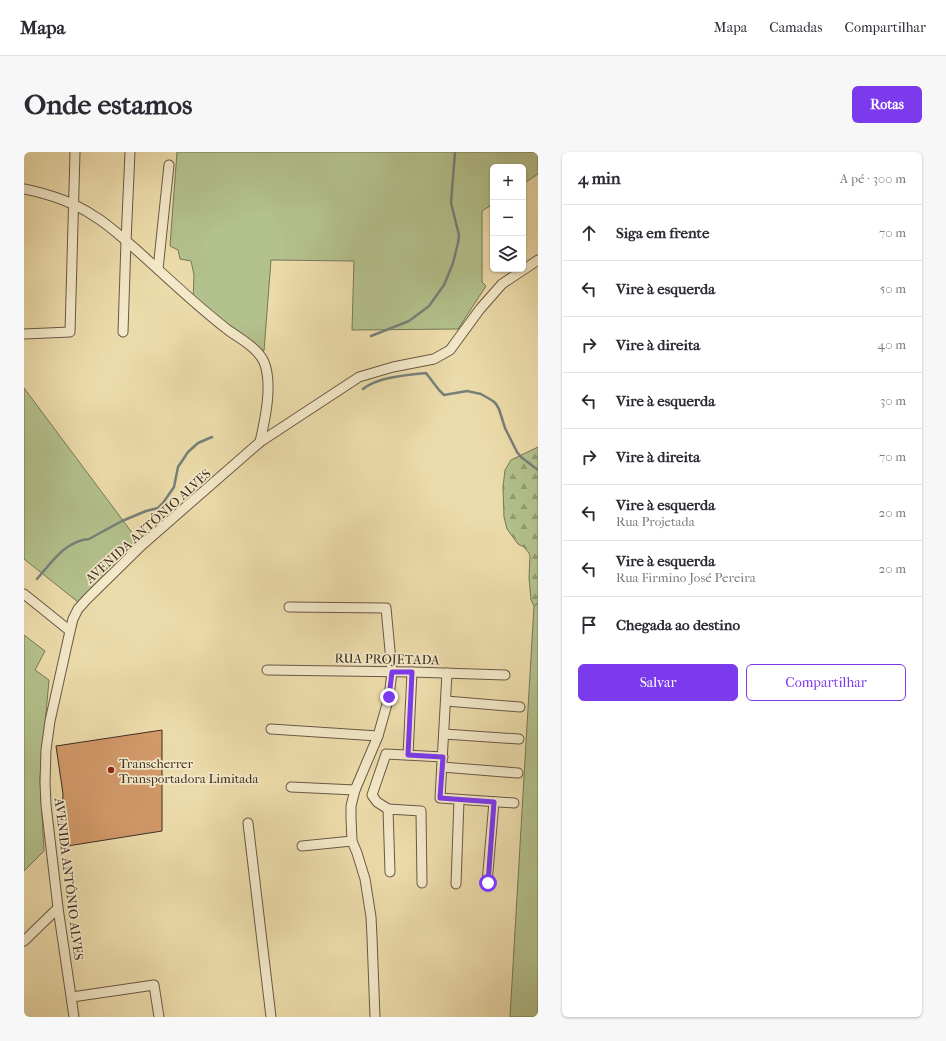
<!DOCTYPE html>
<html lang="pt">
<head>
<meta charset="utf-8">
<style>
	body { margin:0; font-family:"IM FELL French Canon",serif; background:#f7f7f7; color:#2b2b33 }
	.controls { position:absolute; right:12px; top:12px; display:grid; overflow:hidden; border-radius:6px; box-shadow:0 1px 3px #0004 }
	.controls button { width:36px; height:36px; display:grid; place-items:center; padding:0; border:0; border-bottom:1px solid #e1e1e2; background:#fff; color:#2b2b33; font:20px sans-serif }
	.stop { position:absolute; width:12px; height:12px; margin:-9px; border:3px solid #7c3aed; border-radius:50%; background:#fff }
	.stop.end { background:#7c3aed; border-color:#fff; box-shadow:0 1px 4px #0008 }
	.list { margin:0; padding:0; list-style:none }
	h2 { display:flex; justify-content:space-between; align-items:center; height:52px; margin:0; padding:0 16px; font-size:17px }
	h2 small { font-size:13px; font-weight:400; color:#7c7c81 }
	.list li { display:grid; grid-template-columns:26px 1fr auto; gap:12px; align-items:center; box-sizing:border-box; height:56px; padding:0 16px; border-top:1px solid #e1e1e2 }
	.list b { display:block; font-size:15px; white-space:nowrap }
	.list p { margin:0; font-size:13px; white-space:nowrap; color:#7c7c81 }
	.list em { font-size:13px; font-style:normal; color:#7c7c81 }
	.actions { display:flex; gap:8px; padding:12px 16px }
	.actions a { flex:1; padding:9px 0; border:1px solid #7c3aed; border-radius:6px; text-align:center; font-size:14px; color:#7c3aed }
	.actions .main { background:#7c3aed; color:#fff }
	.icon { flex:none; width:22px; height:22px; fill:none; stroke:currentColor; stroke-width:2; stroke-linecap:round; stroke-linejoin:round }
	.map { position:relative; flex:none; width:514px; height:865px; overflow:hidden; border-radius:6px }
	header { display:flex; align-items:center; gap:24px; box-sizing:border-box; height:56px; padding:0 20px; background:#fff; border-bottom:1px solid #e1e1e2 }
	header strong { font-size:19px }
	nav { display:flex; gap:22px; margin-inline-start:auto; font-size:14px }
	.intro { display:flex; align-items:center; justify-content:space-between; box-sizing:border-box; height:96px; padding:0 24px }
	h1 { margin:0; font-size:28px }
	.button { padding:10px 18px; border-radius:6px; background:#7c3aed; color:#fff; font-size:14px; font-weight:700 }
	main { display:flex; gap:24px; padding:0 24px }
	aside { flex:1; background:#fff; border-radius:6px; box-shadow:0 1px 3px #0004 }
	.map>svg:first-child { display:block }
</style>
</head>
<body>
<header>
<strong>Mapa</strong>
<nav><a>Mapa</a><a>Camadas</a><a>Compartilhar</a></nav>
</header>
<div class="intro"><h1>Onde estamos</h1><a class="button">Rotas</a></div>
<main>
<div class="map">
<svg width="514" height="865" viewBox="0 0 514 865">
	<defs>
		<pattern id="forest-firs" width="22" height="20" patternUnits="userSpaceOnUse"><rect width="22" height="20" fill="#b3c18c"/><path d="M5 1l3.5 6h-7zM16 11l3.5 6h-7z" fill="#939d72"/></pattern>
	</defs>
	<rect width="100%" height="100%" fill="#ecdbaa"/>
	<filter id="stains"><feTurbulence type="fractalNoise" baseFrequency=".005" numOctaves="4"/><feColorMatrix values="0 0 0 0 .2 0 0 0 0 .09 0 0 0 0 .02 0 0 0 .5 -.17"/></filter>
	<radialGradient id="worn" r=".72"><stop offset=".6" stop-color="#630" stop-opacity="0"/><stop offset="1" stop-color="#630" stop-opacity=".3"/></radialGradient>
	<!-- grass -->
	<g fill="#b3c18c" stroke="#787758">
		<polygon points="153,0 514,0 514,22 499,32 499,15 469,15 469,52 458,59 458,130 462,134 434,177 328,178 330,109 247,108 240,199 169,149 170,123 167,109 156,107 154,98 146,94"/>
		<polygon points="0,236 115,390 54,450 0,407"/>
		<polygon points="514,451 514,865 486,865 510,454"/>
		<polygon points="0,483 21,499 11,518 25,528 16,626 20,699 0,719"/>
	</g>
	<!-- forest -->
	<polygon fill="url(#forest-firs)" stroke="#787758" points="514,295 514,451 510,454 507,448 505,426 506,404 505,401 500,395 494,392 483,377 480,365 479,335 481,318 487,308"/>
	<g fill="none" stroke-linecap="round" stroke-linejoin="round">
		<!-- stream -->
		<g stroke="#77807a" stroke-width="2.5">
			<polyline points="347,184 385,169 405,154 420,133 429,111 434,91 435,83 427,51 431,0"/>
			<path d="M339 237C354 225 383 223 402 221L415 238 420 243 443 239 457 242 469 249 472 252 475 257 481 276 493 300 497 305 514 318"/>
			<path d="M13 427C28 410 41 389 65 387L98 369 122 359 134 356 139 351 150 335 154 315 164 300 174 291 188 285"/>
		</g>
	</g>
	<!-- building -->
	<polygon fill="#d2996a" stroke="#3d2d24" points="138,578 138,679 37,695 39,642 32,594"/>
	<g fill="none" stroke-linecap="round" stroke-linejoin="round">
		<defs>
			<g id="minor">
				<path d="M0 37C25 42 49 50 70 64 84 72 96 84 108 94 140 122 170 152 204 178 215 186 234 196 240 210 249 232 241 268 236 290"/>
				<polyline points="134,117 145,13"/>
				<polyline points="99,180 102,89 106,0"/>
				<polyline points="0,182 46,180 51,0"/>
				<polyline points="0,442 46,479"/>
				<polyline points="265,455 362,456 368,520 365,545 354,584 331,638 327,654 327,666 328,689 333,701 341,727 347,765 348,785 351,865"/>
				<polyline points="243,518 388,520 481,523"/>
				<polyline points="423,521 416,646 490,651"/>
				<polyline points="422,549 496,555"/>
				<polyline points="247,577 354,584"/>
				<polyline points="420,582 495,587"/>
				<polyline points="384,603 388,520"/>
				<polyline points="418,615 494,621"/>
				<polyline points="267,635 331,638"/>
				<polyline points="364,657 353,650 348,643 362,602 419,605"/>
				<polyline points="224,671 247,865"/>
				<polyline points="278,694 328,689"/>
				<polyline points="366,720 364,657 397,659 398,731"/>
				<polyline points="463,731 470,650"/>
				<polyline points="432,732 435,648"/>
				<polyline points="0,789 34,756"/>
				<polyline points="48,845 130,833 135,865"/>
				<polyline points="50,865 34,756 22,653 21,630 22,598 26,569 46,479 49,467 54,457 63,447 118,393 236,290 335,225 369,215 410,207 426,198 456,157 478,132 514,108"/>
			</g>
		</defs>
		<!-- minor casing -->
		<use href="#minor" stroke="#695846" stroke-width="11"/>
		<!-- minor -->
		<use href="#minor" stroke="#f3e8c8" stroke-width="9"/>
	</g>
	<g fill="none" stroke-linecap="round" stroke-linejoin="round">
		<!-- route -->
		<polyline stroke="#7c3aed" stroke-width="5" points="365,545 368,520 388,520 384,603 419,605 416,646 470,650 464,731"/>
	</g>
	<!-- markers -->
	<circle fill="#8f2418" stroke="#f3e8c8" stroke-width="1.5" cx="87" cy="618" r="4"/>
	<g text-anchor="middle" dominant-baseline="central" stroke-width="3.5" stroke-linejoin="round" paint-order="stroke">
		<!-- street labels -->
		<g font-size="13" fill="#3d2d24" stroke="#f3e8c8">
			<text transform="translate(124 374) rotate(-42)">AVENIDA ANTÔNIO ALVES</text>
			<text transform="translate(363 507) rotate(1)">RUA PROJETADA</text>
			<text transform="translate(45 727) rotate(83)">AVENIDA ANTÔNIO ALVES</text>
		</g>
		<!-- poi labels -->
		<g font-size="13" fill="#3d2d24" stroke="#f3e8c8" text-anchor="start">
			<text x="95" y="611">Transcherrer<tspan x="95" dy="15">Transportadora Limitada</tspan></text>
		</g>
	</g>
	<rect width="100%" height="100%" filter="url(#stains)"/>
	<rect width="100%" height="100%" fill="url(#worn)"/>
</svg>
<div class="controls">
<button>+</button>
<button>−</button>
<button><svg class="icon" aria-label="layers" viewBox="0 0 24 24"><path d="M12 4l9 5-9 5-9-5zM3 14l9 5 9-5"/></svg></button>
</div>
<div class="stop" style="left:464px;top:731px"></div>
<div class="stop end" style="left:365px;top:545px"></div>
</div>
<aside>
<h2>4 min<small>A pé · 300 m</small></h2>
<ul class="list">
<li><svg class="icon" aria-label="ahead" viewBox="0 0 24 24"><path d="M12 20V5M6 11l6-6 6 6"/></svg><div><b>Siga em frente</b></div><em>70 m</em></li>
<li><svg class="icon" aria-label="left" viewBox="0 0 24 24"><path d="M17 20v-9H6M10 6l-5 5 5 5"/></svg><div><b>Vire à esquerda</b></div><em>50 m</em></li>
<li><svg class="icon" aria-label="right" viewBox="0 0 24 24"><path d="M7 20v-9h11M14 6l5 5-5 5"/></svg><div><b>Vire à direita</b></div><em>40 m</em></li>
<li><svg class="icon" aria-label="left" viewBox="0 0 24 24"><path d="M17 20v-9H6M10 6l-5 5 5 5"/></svg><div><b>Vire à esquerda</b></div><em>30 m</em></li>
<li><svg class="icon" aria-label="right" viewBox="0 0 24 24"><path d="M7 20v-9h11M14 6l5 5-5 5"/></svg><div><b>Vire à direita</b></div><em>70 m</em></li>
<li><svg class="icon" aria-label="left" viewBox="0 0 24 24"><path d="M17 20v-9H6M10 6l-5 5 5 5"/></svg><div><b>Vire à esquerda</b><p>Rua Projetada</p></div><em>20 m</em></li>
<li><svg class="icon" aria-label="left" viewBox="0 0 24 24"><path d="M17 20v-9H6M10 6l-5 5 5 5"/></svg><div><b>Vire à esquerda</b><p>Rua Firmino José Pereira</p></div><em>20 m</em></li>
<li><svg class="icon" aria-label="arrive" viewBox="0 0 24 24"><path d="M6 21V4h12l-3 4 3 4H6"/></svg><div><b>Chegada ao destino</b></div></li>
</ul>
<div class="actions"><a class="main">Salvar</a><a>Compartilhar</a></div>
</aside>
</main>
</body>
</html>
